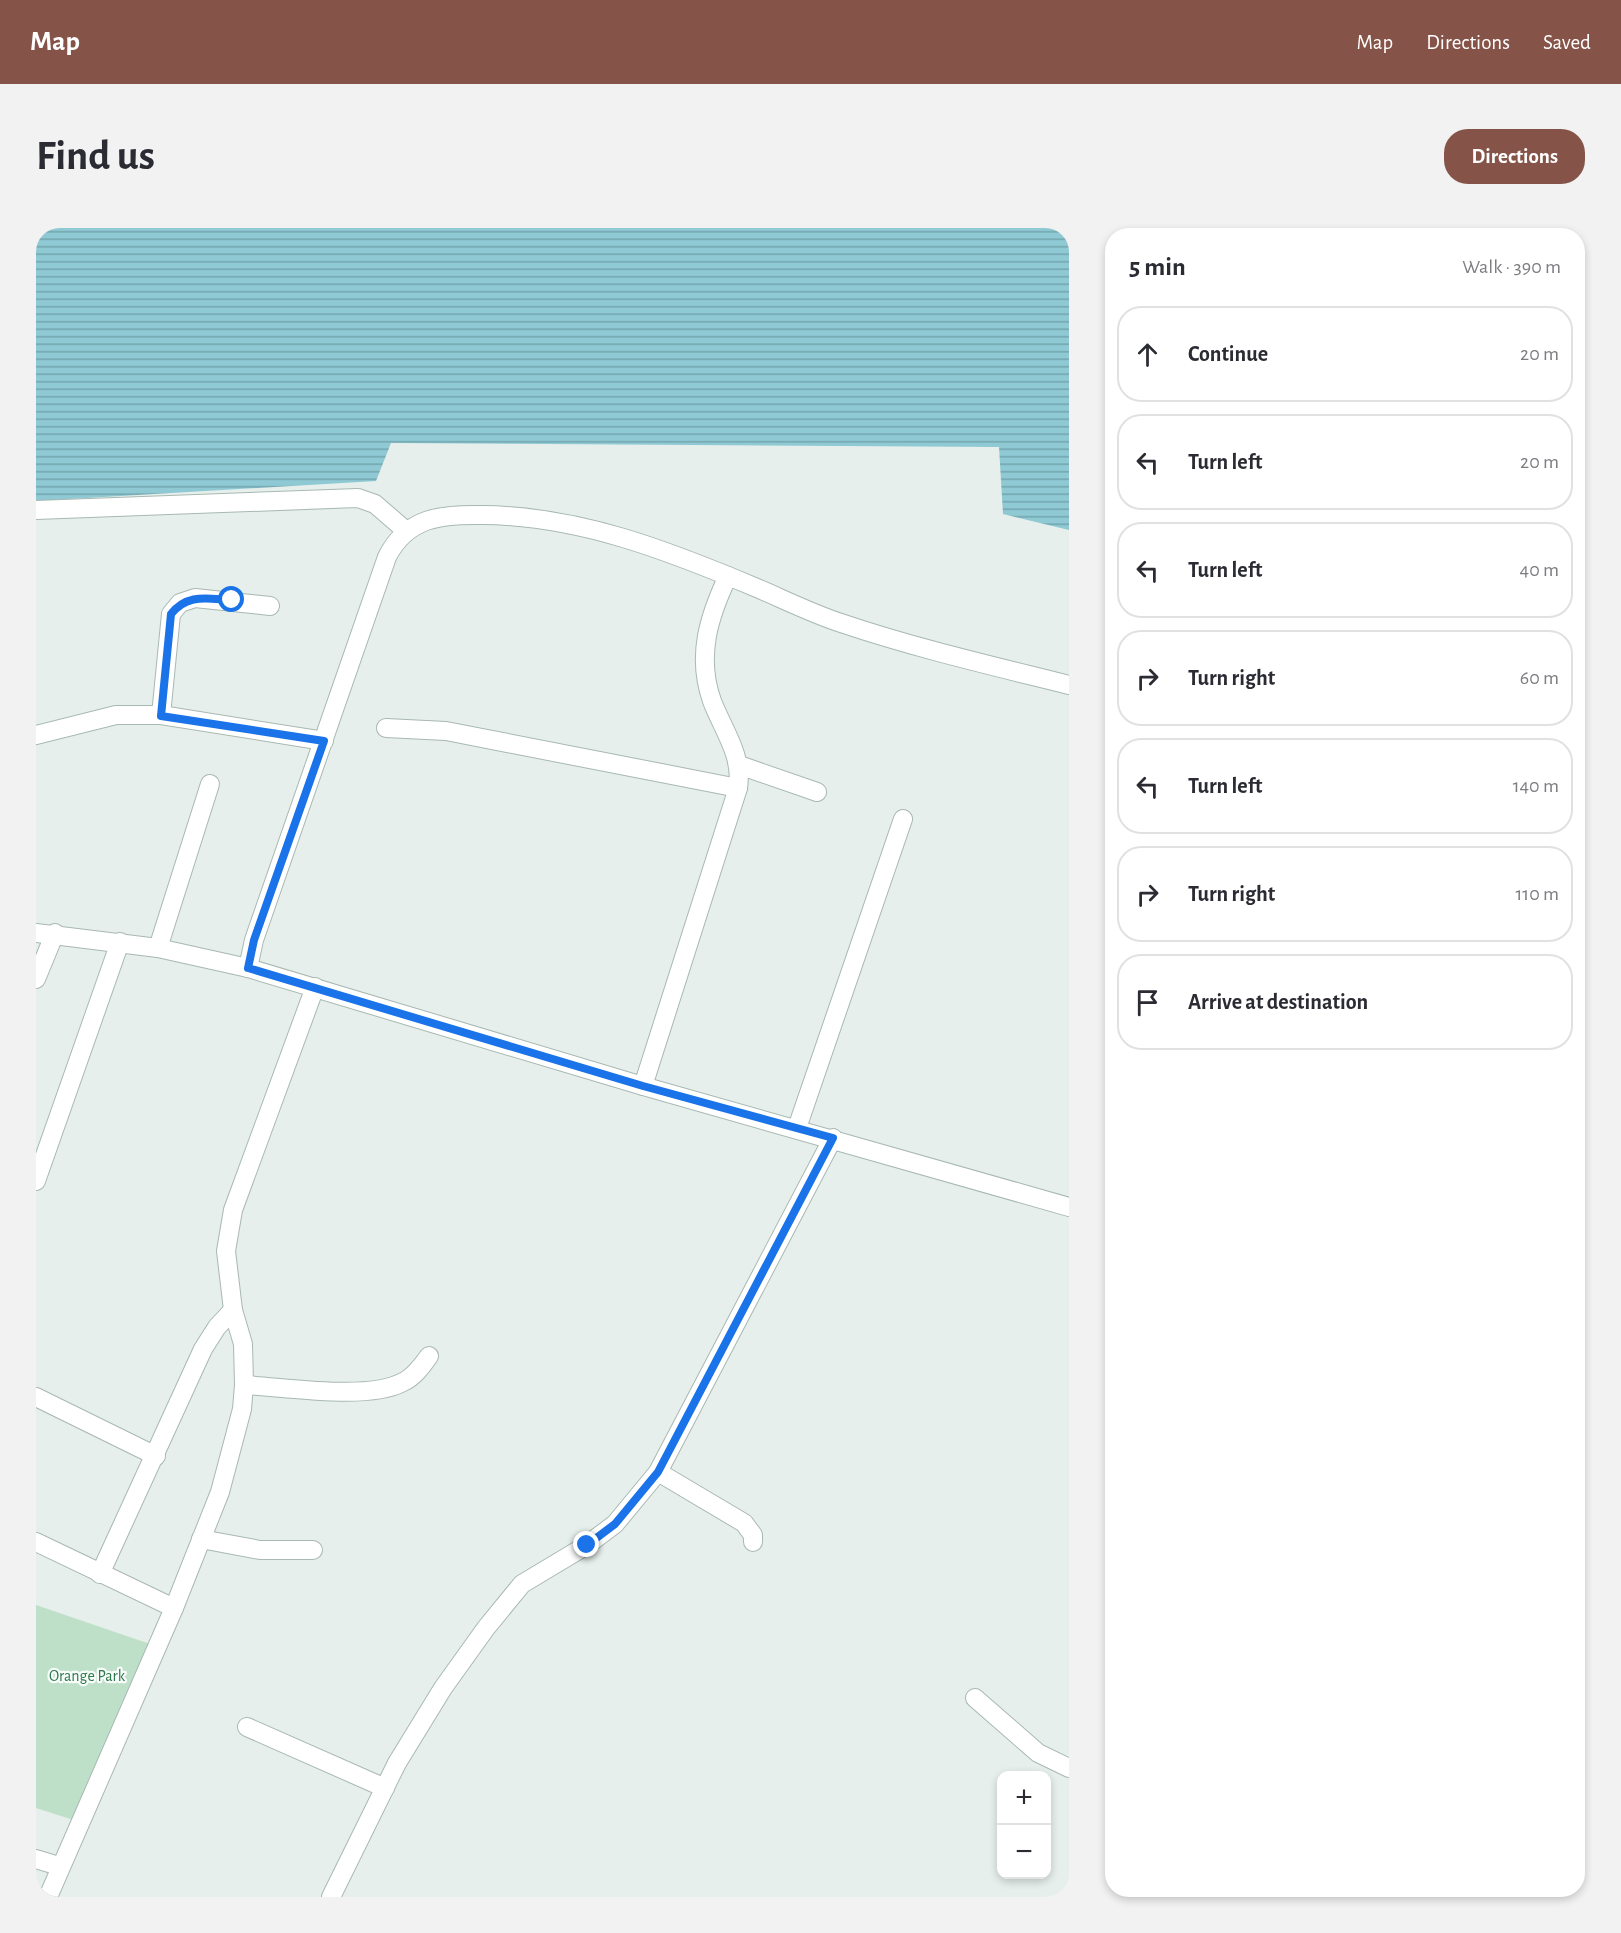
<!DOCTYPE html>
<html lang="en">
<head>
<meta charset="utf-8">
<style>
	body { margin:0; font-family:"Alegreya Sans",sans-serif; background:#f2f2f3; color:#2b2b33 }
	.controls { position:absolute; right:18px; bottom:18px; display:grid; overflow:hidden; border-radius:12px; box-shadow:0 3px 9px #0003 }
	.controls button { width:54px; height:54px; display:grid; place-items:center; padding:0; border:0; border-bottom:2px solid #e1e1e2; background:#fff; color:#2b2b33; font:30px sans-serif }
	.stop { position:absolute; width:18px; height:18px; margin:-14px; border:4px solid #1a73e8; border-radius:50%; background:#fff }
	.stop.end { background:#1a73e8; border-color:#fff; box-shadow:0 2px 6px #0008 }
	.list { margin:0; padding:0; list-style:none }
	h2 { display:flex; justify-content:space-between; align-items:center; height:78px; margin:0; padding:0 24px; font-size:26px }
	h2 small { font-size:20px; font-weight:400; color:#7c7c81 }
	.list li { display:grid; grid-template-columns:39px 1fr auto; gap:18px; align-items:center; box-sizing:border-box; height:96px; margin:0 12px 12px; padding:0 12px; border:2px solid #e1e1e2; border-radius:24px }
	.list b { display:block; font-size:22px; white-space:nowrap }
	.list em { font-size:20px; font-style:normal; color:#7c7c81 }
	.icon { flex:none; width:33px; height:33px; fill:none; stroke:currentColor; stroke-width:2; stroke-linecap:round; stroke-linejoin:round }
	.map { position:relative; flex:none; width:1033px; height:1669px; overflow:hidden; border-radius:24px }
	header { display:flex; align-items:center; gap:36px; box-sizing:border-box; height:84px; padding:0 30px; background:#855347; color:#fff }
	header strong { font-size:28px }
	nav { display:flex; gap:33px; margin-inline-start:auto; font-size:21px }
	.intro { display:flex; align-items:center; justify-content:space-between; box-sizing:border-box; height:144px; padding:0 36px }
	h1 { margin:0; font-size:42px }
	.button { padding:15px 27px; border-radius:24px; background:#855347; color:#fff; font-size:21px; font-weight:700 }
	main { display:flex; gap:36px; padding:0 36px }
	aside { flex:1; background:#fff; border-radius:24px; box-shadow:0 3px 9px #0003 }
	.map>svg:first-child { display:block }
</style>
</head>
<body>
<header>
<strong>Map</strong>
<nav><a>Map</a><a>Directions</a><a>Saved</a></nav>
</header>
<div class="intro"><h1>Find us</h1><a class="button">Directions</a></div>
<main>
<div class="map">
<svg width="1033" height="1669" viewBox="0 0 1033 1669">
	<defs>
		<pattern id="water-rules" width="6" height="5" patternUnits="userSpaceOnUse" patternTransform="scale(1.5)"><rect width="6" height="5" fill="#8ec9d4"/><path d="M0 2.5h6" fill="none" stroke="#74a5ad"/></pattern>
	</defs>
	<rect width="100%" height="100%" fill="#e6efeb"/>
	<!-- park -->
	<polygon fill="#bfe0c8" points="0,1377 117,1417 50,1596 0,1580"/>
	<!-- water -->
	<polygon fill="url(#water-rules)" points="0,0 1033,0 1033,302 967,286 963,219 355,215 340,253 0,273"/>
	<g fill="none" stroke-linecap="round" stroke-linejoin="round">
		<defs>
			<g id="minor">
				<polyline points="0,282 322,270 339,276 369,302"/>
				<polyline points="125,487 135,386 144,375 159,370 234,378"/>
				<polyline points="350,500 410,503 702,560"/>
				<polyline points="0,507 80,487 125,487 288,513"/>
				<polyline points="703,537 781,564"/>
				<polyline points="0,705 122,720 212,740 607,858 1033,979"/>
				<polyline points="122,720 174,556"/>
				<path d="M212 740 218 712 351 329C371 289 406 286 447 287 544 288 633 323 721 360 749 372 777 386 805 395 879 420 957 438 1033 457"/>
				<polyline points="0,751 19,705"/>
				<path d="M607 858 702 560C707 527 687 502 676 473 660 428 673 388 692 348"/>
				<polyline points="761,900 867,591"/>
				<polyline points="0,953 84,714"/>
				<path d="M208 1157C249 1159 332 1173 367 1154 378 1149 386 1138 393 1128"/>
				<polyline points="0,1169 120,1228"/>
				<polyline points="622,1244 708,1295 717,1307 717,1314"/>
				<polyline points="165,1311 224,1322 277,1322"/>
				<polyline points="0,1314 138,1380"/>
				<polyline points="64,1346 167,1121 181,1099 197,1082"/>
				<polyline points="939,1470 1002,1525 1033,1540"/>
				<polyline points="211,1499 349,1560"/>
				<polyline points="0,1631 23,1638"/>
				<polyline points="12,1669 138,1380 184,1264 206,1181 208,1157 207,1116 197,1082 190,1023 197,982 279,759"/>
				<polyline points="295,1669 361,1535 407,1460 450,1400 486,1356 551,1317 579,1296 622,1244 797,910"/>
			</g>
		</defs>
		<!-- minor casing -->
		<use href="#minor" stroke="#a8b8b2" stroke-width="20"/>
		<!-- minor -->
		<use href="#minor" stroke="#fff" stroke-width="18"/>
	</g>
	<g fill="none" stroke-linecap="round" stroke-linejoin="round">
		<!-- route -->
		<path stroke="#1a73e8" stroke-width="8" d="M196 372C171 371 152 365 135 386L125 488 288 513 218 712 212 740 607 858 797 910 622 1244 579 1296 551 1317"/>
	</g>
	<g text-anchor="middle" dominant-baseline="central" stroke-width="4.5" stroke-linejoin="round" paint-order="stroke">
		<!-- park labels -->
		<g font-size="16" fill="#2d7a4b" stroke="#f7fbf9">
			<text x="51" y="1448">Orange Park</text>
		</g>
	</g>
</svg>
<div class="controls">
<button>+</button>
<button>−</button>
</div>
<div class="stop" style="left:196px;top:372px"></div>
<div class="stop end" style="left:551px;top:1317px"></div>
</div>
<aside>
<h2>5 min<small>Walk · 390 m</small></h2>
<ul class="list">
<li><svg class="icon" aria-label="ahead" viewBox="0 0 24 24"><path d="M12 20V5M6 11l6-6 6 6"/></svg><div><b>Continue</b></div><em>20 m</em></li>
<li><svg class="icon" aria-label="left" viewBox="0 0 24 24"><path d="M17 20v-9H6M10 6l-5 5 5 5"/></svg><div><b>Turn left</b></div><em>20 m</em></li>
<li><svg class="icon" aria-label="left" viewBox="0 0 24 24"><path d="M17 20v-9H6M10 6l-5 5 5 5"/></svg><div><b>Turn left</b></div><em>40 m</em></li>
<li><svg class="icon" aria-label="right" viewBox="0 0 24 24"><path d="M7 20v-9h11M14 6l5 5-5 5"/></svg><div><b>Turn right</b></div><em>60 m</em></li>
<li><svg class="icon" aria-label="left" viewBox="0 0 24 24"><path d="M17 20v-9H6M10 6l-5 5 5 5"/></svg><div><b>Turn left</b></div><em>140 m</em></li>
<li><svg class="icon" aria-label="right" viewBox="0 0 24 24"><path d="M7 20v-9h11M14 6l5 5-5 5"/></svg><div><b>Turn right</b></div><em>110 m</em></li>
<li><svg class="icon" aria-label="arrive" viewBox="0 0 24 24"><path d="M6 21V4h12l-3 4 3 4H6"/></svg><div><b>Arrive at destination</b></div></li>
</ul>
</aside>
</main>
</body>
</html>
